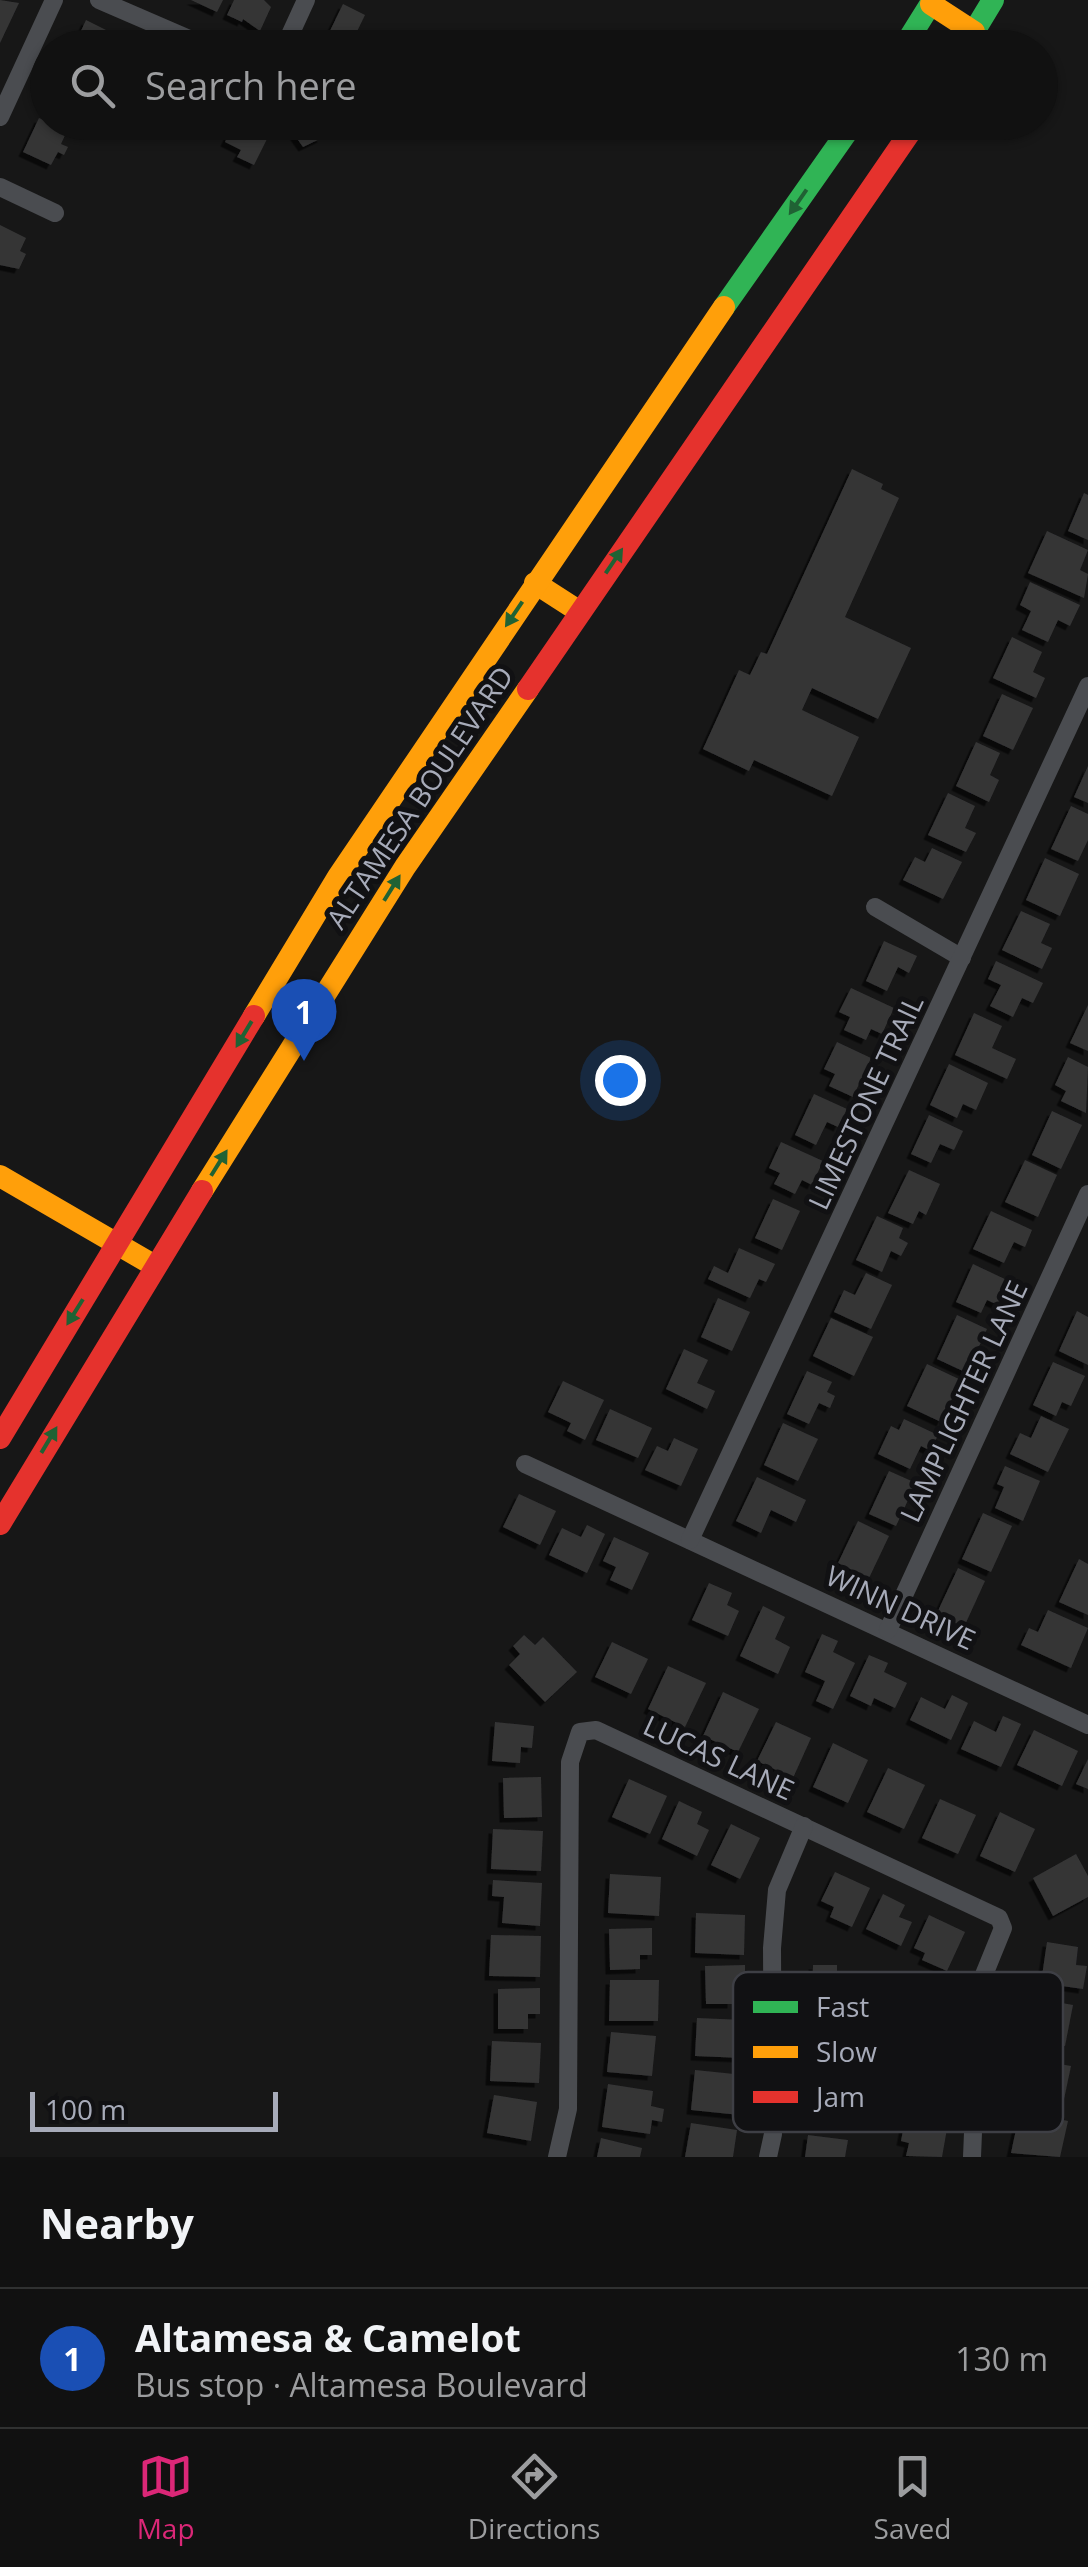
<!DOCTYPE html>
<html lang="en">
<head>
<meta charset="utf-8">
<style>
	body { margin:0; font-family:"Open Sans",sans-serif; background:#1e1f1f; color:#f1f3f6 }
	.scale { position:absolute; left:30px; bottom:25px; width:248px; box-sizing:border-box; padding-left:10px; border:5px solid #a7abb9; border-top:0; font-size:28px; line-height:35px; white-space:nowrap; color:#a7abb9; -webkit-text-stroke:8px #111113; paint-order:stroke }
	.you { position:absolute; left:620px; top:1080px; width:35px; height:35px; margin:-25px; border:8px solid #fff; border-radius:50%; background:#1a73e8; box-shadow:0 0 0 15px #1a73e833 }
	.badge { display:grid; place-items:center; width:65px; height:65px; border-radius:50%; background:#db2777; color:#fff; font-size:32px; font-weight:700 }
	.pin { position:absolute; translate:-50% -82px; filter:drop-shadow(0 2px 5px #0008) }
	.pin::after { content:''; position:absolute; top:52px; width:35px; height:30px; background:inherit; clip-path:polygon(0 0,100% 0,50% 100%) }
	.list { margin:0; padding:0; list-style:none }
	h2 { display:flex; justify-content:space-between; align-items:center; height:130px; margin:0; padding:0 40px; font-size:42px }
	h2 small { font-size:32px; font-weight:400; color:#9c9d9f }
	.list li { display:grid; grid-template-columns:65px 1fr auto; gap:30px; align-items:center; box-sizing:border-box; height:140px; padding:0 40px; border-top:2px solid #303131 }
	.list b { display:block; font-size:38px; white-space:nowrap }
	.list p { margin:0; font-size:32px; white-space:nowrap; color:#9c9d9f }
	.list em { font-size:32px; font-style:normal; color:#9c9d9f }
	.icon { flex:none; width:55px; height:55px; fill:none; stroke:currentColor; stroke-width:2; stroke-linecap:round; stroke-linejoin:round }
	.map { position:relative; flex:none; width:1088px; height:2157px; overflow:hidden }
	.search { position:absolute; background:#111; box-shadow:0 2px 8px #0004; left:30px; right:30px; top:30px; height:110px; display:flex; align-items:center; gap:25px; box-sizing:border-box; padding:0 35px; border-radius:55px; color:#9c9d9f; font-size:38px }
	.sheet { height:270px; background:#111 }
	nav { display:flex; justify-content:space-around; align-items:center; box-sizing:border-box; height:140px; border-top:2px solid #303131; background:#111; font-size:28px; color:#9c9d9f }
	nav a { display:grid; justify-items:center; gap:5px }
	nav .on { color:#db2777 }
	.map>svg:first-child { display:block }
</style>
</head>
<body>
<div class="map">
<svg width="1088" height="2157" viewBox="0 0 1088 2157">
	<defs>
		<filter id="shadow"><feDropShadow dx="-4.5" dy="4.5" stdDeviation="0" flood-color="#0009"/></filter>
	</defs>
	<rect width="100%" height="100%" fill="#171717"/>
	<!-- building -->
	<g fill="#353536" filter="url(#shadow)">
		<polygon points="0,0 19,3 0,43"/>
		<polygon points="191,0 223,0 217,12"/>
		<polygon points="234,0 264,0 271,7 260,31 243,19 242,22 227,15"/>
		<polygon points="343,4 365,15 349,48 326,39"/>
		<polygon points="86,20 108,31 100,48 73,48"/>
		<polygon points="39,118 67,131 61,144 68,147 64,155 58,152 51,165 23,152"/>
		<polygon points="234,122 254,122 252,127 269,135 254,165 237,157 241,150 225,142"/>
		<polygon points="285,122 331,122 319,132 322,138 303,147"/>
		<polygon points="0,225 26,238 20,251 26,254 19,269 0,265"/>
		<polygon points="852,469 883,484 881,489 899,498 845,617 911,648 878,719 812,688 802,710 859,737 832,796 754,760 749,771 703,749 739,670 750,675 761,652 767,654"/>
		<polygon points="1084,493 1088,495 1088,540 1068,531"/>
		<polygon points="1047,531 1088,550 1080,570 1088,574 1084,598 1028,573"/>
		<polygon points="1030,582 1080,605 1070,626 1058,620 1048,642 1022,630 1031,611 1020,605"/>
		<polygon points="1012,637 1042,652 1033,672 1045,678 1036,698 993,678"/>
		<polygon points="1002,694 1033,708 1013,750 983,736"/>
		<polygon points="976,742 1000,753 990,775 999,780 989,802 956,786"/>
		<polygon points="1088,766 1088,803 1074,797"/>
		<polygon points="948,793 975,806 965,828 976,833 966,852 928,835"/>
		<polygon points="1071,806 1088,814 1088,840 1078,861 1051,849"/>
		<polygon points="932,848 962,862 943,899 903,880 915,857 925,862"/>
		<polygon points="1045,858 1079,874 1060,916 1026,900"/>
		<polygon points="1021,911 1050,924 1041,943 1052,948 1042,969 1002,950"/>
		<polygon points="884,941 917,956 909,973 898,967 887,991 866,981"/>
		<polygon points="996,961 1043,983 1033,1003 1022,998 1013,1017 990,1006 1001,985 988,979"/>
		<polygon points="851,988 894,1008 882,1034 871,1029 866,1040 844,1030 850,1017 839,1012"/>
		<polygon points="1088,1005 1088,1051 1070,1043"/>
		<polygon points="974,1013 1002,1026 992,1048 1016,1059 1007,1079 955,1055"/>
		<polygon points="837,1042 871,1058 853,1097 829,1086 835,1074 824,1069"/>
		<polygon points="1068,1057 1088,1067 1086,1113 1061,1101 1066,1091 1055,1085"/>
		<polygon points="949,1064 988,1083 976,1110 963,1104 957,1118 930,1105"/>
		<polygon points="814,1094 847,1109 838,1127 827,1122 816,1145 795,1135"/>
		<polygon points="1052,1111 1082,1125 1061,1169 1032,1155"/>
		<polygon points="929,1115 963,1131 954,1150 940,1144 931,1163 911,1154"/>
		<polygon points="781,1142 823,1161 812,1185 802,1180 795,1194 774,1184 780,1173 769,1168"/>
		<polygon points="1025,1160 1057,1175 1038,1217 1005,1202"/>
		<polygon points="909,1170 940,1184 926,1215 919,1211 913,1224 888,1213"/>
		<polygon points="773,1199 800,1211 782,1250 755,1238"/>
		<polygon points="991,1211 1032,1230 1025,1247 1014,1242 1004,1263 973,1249"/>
		<polygon points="877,1216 903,1228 899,1238 908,1243 901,1256 891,1251 882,1272 856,1260"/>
		<polygon points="739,1248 775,1264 766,1282 759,1279 750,1298 708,1279 714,1266 728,1273"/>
		<polygon points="973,1264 1009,1281 998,1305 987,1300 981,1313 956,1302"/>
		<polygon points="866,1273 892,1285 871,1329 834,1312 844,1290 855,1295"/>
		<polygon points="718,1298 750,1312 732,1351 701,1337"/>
		<polygon points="1077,1311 1088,1317 1088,1365 1059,1351"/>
		<polygon points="957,1315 987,1329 967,1373 937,1359"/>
		<polygon points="831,1318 873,1337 854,1376 813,1356"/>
		<polygon points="684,1349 708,1360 697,1383 715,1391 707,1409 666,1389"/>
		<polygon points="1053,1362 1085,1376 1071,1406 1062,1402 1056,1416 1033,1405"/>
		<polygon points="927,1364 961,1380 941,1422 907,1406"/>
		<polygon points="807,1371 832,1382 827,1392 835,1396 830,1408 819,1403 809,1424 787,1414"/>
		<polygon points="563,1381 604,1400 585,1440 567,1431 571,1423 548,1412"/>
		<polygon points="610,1409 652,1428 638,1458 596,1440"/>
		<polygon points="1041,1416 1069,1429 1048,1472 1010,1454 1020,1433 1031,1438"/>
		<polygon points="904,1419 938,1435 931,1451 921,1446 910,1469 878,1454 891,1426 899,1430"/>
		<polygon points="783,1423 818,1439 798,1481 764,1465"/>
		<polygon points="674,1438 698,1449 681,1486 645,1470 657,1446 668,1451"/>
		<polygon points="1005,1466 1040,1481 1023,1521 995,1508 1004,1487 997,1484"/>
		<polygon points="889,1471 916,1483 896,1526 869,1514"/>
		<polygon points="757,1477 806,1500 796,1522 771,1510 761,1533 736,1521"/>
		<polygon points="519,1494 556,1511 540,1545 503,1527"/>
		<polygon points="983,1513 1012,1526 991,1572 962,1559"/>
		<polygon points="858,1521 889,1536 869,1578 838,1563"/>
		<polygon points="587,1525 605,1534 587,1573 549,1555 562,1528 581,1537"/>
		<polygon points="614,1537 649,1553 632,1590 610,1580 616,1567 603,1561"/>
		<polygon points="1079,1559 1088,1564 1088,1615 1059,1602"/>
		<polygon points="958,1568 985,1581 964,1627 936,1615"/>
		<polygon points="709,1583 732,1593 727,1605 739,1611 728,1636 692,1620"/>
		<polygon points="763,1606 785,1617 775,1639 790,1647 778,1674 740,1656"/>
		<polygon points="1048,1610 1088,1628 1071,1668 1021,1645 1029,1628 1038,1632"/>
		<polygon points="822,1634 838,1641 833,1652 855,1663 833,1709 816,1701 825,1681 805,1672"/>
		<polygon points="524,1635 535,1645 543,1637 577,1672 545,1702 509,1665 520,1654 513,1646"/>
		<polygon points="612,1642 648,1659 631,1694 595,1677"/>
		<polygon points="869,1655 888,1663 884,1672 907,1683 895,1708 874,1698 871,1706 850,1696"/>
		<polygon points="668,1666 706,1683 685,1727 648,1709"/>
		<polygon points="723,1692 759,1709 738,1752 703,1736"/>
		<polygon points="952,1695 968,1703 951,1740 910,1720 921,1697 945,1709"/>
		<polygon points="1003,1716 1021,1724 1001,1767 961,1749 974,1721 996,1732"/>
		<polygon points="495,1722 534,1726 532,1748 521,1747 520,1763 492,1761"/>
		<polygon points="776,1722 811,1738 793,1778 757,1761"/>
		<polygon points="1034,1730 1078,1751 1062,1786 1017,1765"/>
		<polygon points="833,1743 868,1760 848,1803 813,1787"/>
		<polygon points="1088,1759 1088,1789 1076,1784"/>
		<polygon points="888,1768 925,1785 904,1829 867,1812"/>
		<polygon points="541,1777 542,1817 504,1818 503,1778"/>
		<polygon points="629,1779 667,1796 650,1834 612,1817"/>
		<polygon points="940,1799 976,1815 958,1854 922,1838"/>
		<polygon points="679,1801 702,1812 697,1824 709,1830 697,1856 662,1839"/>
		<polygon points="1000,1812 1035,1829 1015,1872 980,1856"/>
		<polygon points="731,1824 760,1838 740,1879 711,1865"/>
		<polygon points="493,1829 543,1831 541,1871 491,1869"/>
		<polygon points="1076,1854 1088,1876 1088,1897 1053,1916 1033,1878"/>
		<polygon points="835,1872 870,1888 852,1927 830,1917 834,1907 821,1901"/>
		<polygon points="610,1874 661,1877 659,1916 608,1913"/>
		<polygon points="493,1880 542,1883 540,1926 502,1923 504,1897 492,1896"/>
		<polygon points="883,1894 905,1905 899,1917 912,1922 901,1946 866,1929"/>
		<polygon points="696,1913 745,1915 744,1955 695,1953"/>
		<polygon points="929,1915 965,1932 947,1971 922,1960 925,1953 914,1948"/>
		<polygon points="652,1928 652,1955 640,1955 640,1969 610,1970 609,1929"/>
		<polygon points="491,1935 541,1936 540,1977 489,1976"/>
		<polygon points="1047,1942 1078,1947 1076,1965 1087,1966 1083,1989 1041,1983"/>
		<polygon points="745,1965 745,1989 732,1989 732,2004 706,2004 705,1966"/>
		<polygon points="813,1965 837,1965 837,1974 863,1974 863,2012 812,2012"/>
		<polygon points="610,1980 659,1980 658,2021 609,2021"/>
		<polygon points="540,1988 540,2014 528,2014 528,2029 498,2029 498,1989"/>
		<polygon points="1023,1996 1073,2005 1065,2046 1015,2037"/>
		<polygon points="697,2018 744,2020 743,2058 695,2056"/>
		<polygon points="611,2032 656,2036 652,2076 607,2072"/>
		<polygon points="492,2041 541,2043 539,2083 490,2081"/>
		<polygon points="1025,2058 1071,2066 1063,2104 1018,2095"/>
		<polygon points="695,2070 744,2075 740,2115 691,2110"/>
		<polygon points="608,2084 653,2091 651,2106 664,2109 662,2122 652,2120 650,2134 602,2127"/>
		<polygon points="494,2095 537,2102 531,2141 487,2133"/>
		<polygon points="1020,2111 1068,2121 1060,2157 1011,2153"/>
		<polygon points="906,2115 948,2123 942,2157 906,2156 909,2143 901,2141"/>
		<polygon points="691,2123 737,2130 733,2157 685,2157"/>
		<polygon points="808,2135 848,2140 845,2157 805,2157"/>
		<polygon points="601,2138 642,2148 640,2157 597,2157"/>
	</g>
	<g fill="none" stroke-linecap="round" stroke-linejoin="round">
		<!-- street -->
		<g stroke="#4a4c50" stroke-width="18">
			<polyline points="99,0 210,48"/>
			<polyline points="284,48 306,0"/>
			<polyline points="0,117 54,0"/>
			<polyline points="0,187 55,213"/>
			<polyline points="875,907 962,958"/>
			<polyline points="525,1464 1088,1725"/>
			<polyline points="690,1540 1088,686"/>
			<polyline points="888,1630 1088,1194"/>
			<polyline points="557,2157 568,2109 570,1762 580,1732 596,1730 999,1918 1003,1928 979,1987 972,2157"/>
			<polyline points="768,2157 773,2134 772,1948 777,1890 804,1826"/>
		</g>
		<!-- fast -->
		<g stroke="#30b455" stroke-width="22">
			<polyline points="903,48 933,0"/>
			<polyline points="964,48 993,0"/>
			<polyline points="724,307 854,122"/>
		</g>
		<!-- slow -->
		<g stroke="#ff9f0a" stroke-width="22">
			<polyline points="931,4 974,32"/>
			<polyline points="535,583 580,612"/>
			<polyline points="254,1016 338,877 724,307"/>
			<polyline points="0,1176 155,1266"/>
			<polyline points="202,1191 405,867 528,689"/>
		</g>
		<!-- jam -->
		<g stroke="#e5322d" stroke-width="22">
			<polyline points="528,689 917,122"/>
			<polyline points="0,1438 254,1016"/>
			<polyline points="0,1524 202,1191"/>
		</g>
	</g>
	<!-- one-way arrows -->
	<defs><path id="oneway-solid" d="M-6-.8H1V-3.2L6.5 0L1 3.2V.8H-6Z" transform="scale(2.5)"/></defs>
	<g fill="#206234">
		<use href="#oneway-solid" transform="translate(798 202) rotate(125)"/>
		<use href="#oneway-solid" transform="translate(614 561) rotate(-56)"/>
		<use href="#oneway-solid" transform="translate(514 614) rotate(124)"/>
		<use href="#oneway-solid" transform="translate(392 888) rotate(-58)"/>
		<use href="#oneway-solid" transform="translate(244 1034) rotate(121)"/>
		<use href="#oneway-solid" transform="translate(219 1163) rotate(-58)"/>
		<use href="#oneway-solid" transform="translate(75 1312) rotate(122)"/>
		<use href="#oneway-solid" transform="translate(49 1440) rotate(-59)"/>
	</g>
	<g text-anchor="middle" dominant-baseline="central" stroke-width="10" stroke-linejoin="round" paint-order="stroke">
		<!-- street labels -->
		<g font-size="28" fill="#a7abb9" stroke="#111113">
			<text transform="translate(419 797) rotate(-56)">ALTAMESA BOULEVARD</text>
			<text transform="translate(865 1102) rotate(-65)">LIMESTONE TRAIL</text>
			<text transform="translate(963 1401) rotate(-65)">LAMPLIGHTER LANE</text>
			<text transform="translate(901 1607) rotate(25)">WINN DRIVE</text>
			<text transform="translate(719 1757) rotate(25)">LUCAS LANE</text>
		</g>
	</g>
	<!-- legend -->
	<rect x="733" y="1972" width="330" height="160" rx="15" fill="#111113" stroke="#3e3f45" stroke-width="2.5"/>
	<rect x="753" y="2001" width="45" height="12" fill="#30b455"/>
	<rect x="753" y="2046" width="45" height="12" fill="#ff9f0a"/>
	<rect x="753" y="2091" width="45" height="12" fill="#e5322d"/>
	<g font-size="28" fill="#a7abb9">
		<text x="816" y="2017">Fast</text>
		<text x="816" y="2062">Slow</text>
		<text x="816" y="2107">Jam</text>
	</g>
</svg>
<div class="scale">100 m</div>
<div class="you"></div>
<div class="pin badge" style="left:304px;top:1061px;background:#1a4fb4">1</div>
<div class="search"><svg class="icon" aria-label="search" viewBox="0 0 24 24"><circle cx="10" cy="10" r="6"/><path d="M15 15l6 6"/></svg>Search here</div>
</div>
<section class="sheet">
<h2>Nearby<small></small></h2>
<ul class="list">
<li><span class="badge" style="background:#1a4fb4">1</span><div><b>Altamesa &amp; Camelot</b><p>Bus stop · Altamesa Boulevard</p></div><em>130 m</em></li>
</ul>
</section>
<nav>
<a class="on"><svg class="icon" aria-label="map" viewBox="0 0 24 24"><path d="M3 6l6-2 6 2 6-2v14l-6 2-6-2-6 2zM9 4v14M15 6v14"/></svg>Map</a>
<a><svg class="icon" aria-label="directions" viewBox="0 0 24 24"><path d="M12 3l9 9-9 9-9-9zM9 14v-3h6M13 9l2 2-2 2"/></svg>Directions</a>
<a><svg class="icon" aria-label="saved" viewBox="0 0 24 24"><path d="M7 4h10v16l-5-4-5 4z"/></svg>Saved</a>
</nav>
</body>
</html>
